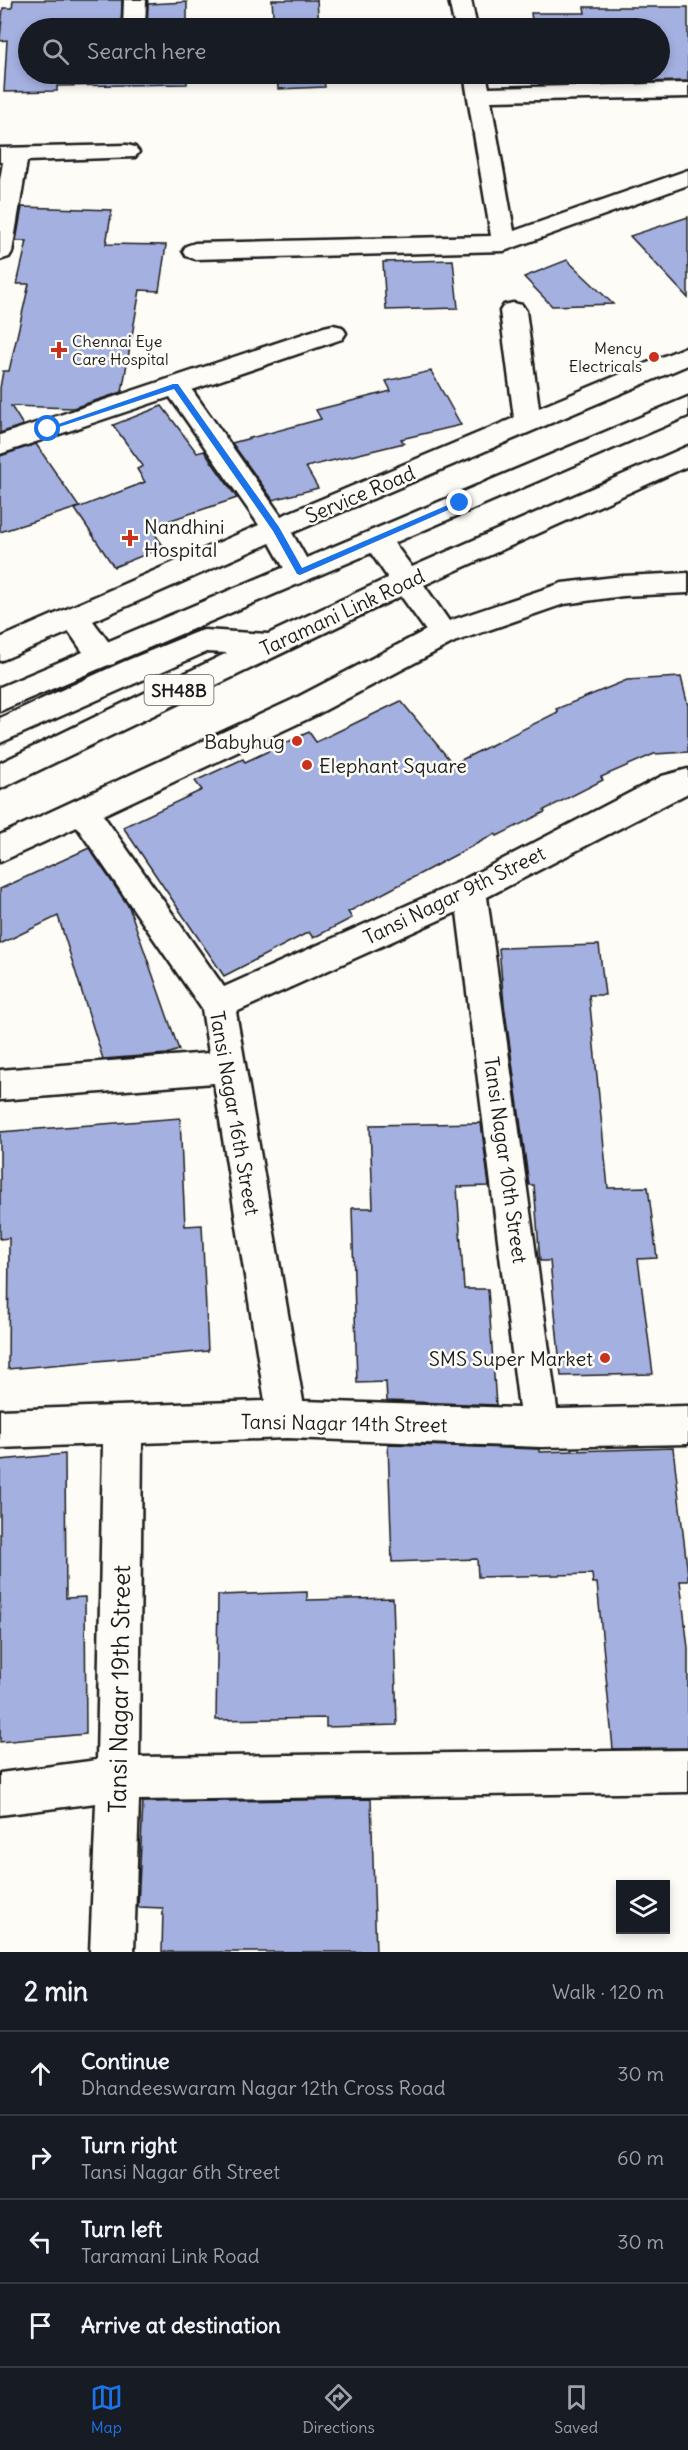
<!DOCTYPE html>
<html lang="en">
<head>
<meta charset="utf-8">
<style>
	body { margin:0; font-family:Delius,sans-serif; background:#20242c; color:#f1f3f6 }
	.controls { position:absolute; right:18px; bottom:18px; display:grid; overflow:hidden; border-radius:0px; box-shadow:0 3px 9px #0003 }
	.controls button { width:54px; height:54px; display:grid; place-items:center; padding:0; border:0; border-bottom:2px solid #363941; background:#171b24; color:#f1f3f6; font:30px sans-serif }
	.stop { position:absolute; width:18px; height:18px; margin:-14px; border:4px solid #1a73e8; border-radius:50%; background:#fff }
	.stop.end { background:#1a73e8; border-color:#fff; box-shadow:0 2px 6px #0008 }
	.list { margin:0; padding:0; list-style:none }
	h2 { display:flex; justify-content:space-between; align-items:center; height:78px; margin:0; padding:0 24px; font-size:26px }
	h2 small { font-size:20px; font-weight:400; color:#9ea1a6 }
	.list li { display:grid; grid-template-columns:39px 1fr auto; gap:18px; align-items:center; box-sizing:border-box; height:84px; padding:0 24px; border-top:2px solid #363941 }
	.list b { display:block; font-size:22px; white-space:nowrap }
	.list p { margin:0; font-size:20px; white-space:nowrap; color:#9ea1a6 }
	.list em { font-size:20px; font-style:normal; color:#9ea1a6 }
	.icon { flex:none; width:33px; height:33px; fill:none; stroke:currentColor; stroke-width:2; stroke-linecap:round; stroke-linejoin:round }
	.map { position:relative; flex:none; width:688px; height:1952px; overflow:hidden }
	.search { position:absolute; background:#171b24; box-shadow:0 3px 9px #0003; left:18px; right:18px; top:18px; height:66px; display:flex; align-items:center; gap:15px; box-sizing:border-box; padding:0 21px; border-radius:33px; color:#9ea1a6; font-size:22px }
	.sheet { height:414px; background:#171b24 }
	nav { display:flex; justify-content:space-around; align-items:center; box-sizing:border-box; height:84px; border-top:2px solid #363941; background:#171b24; font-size:16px; color:#9ea1a6 }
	nav a { display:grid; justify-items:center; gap:3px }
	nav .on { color:#1a73e8 }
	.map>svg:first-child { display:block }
</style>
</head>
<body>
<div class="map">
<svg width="688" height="1952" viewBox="0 0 688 1952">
	<rect width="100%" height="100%" fill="#fdfcf7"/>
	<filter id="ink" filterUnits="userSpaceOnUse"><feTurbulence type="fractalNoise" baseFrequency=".0167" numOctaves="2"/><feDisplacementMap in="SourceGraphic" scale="12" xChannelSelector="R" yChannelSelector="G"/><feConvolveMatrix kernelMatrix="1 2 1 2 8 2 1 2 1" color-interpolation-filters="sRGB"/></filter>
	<g filter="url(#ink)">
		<!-- building -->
		<g fill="#a4b0e0" stroke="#1c1c1c" stroke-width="1.5">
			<polygon points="13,0 122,0 121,28 28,28 28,74 187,74 187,84 57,86 57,91 4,92 7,40 0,41 0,38 3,8 12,8"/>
			<polygon points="272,0 317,0 319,28 274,28"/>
			<polygon points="187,2 187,28 147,28 148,4"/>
			<polygon points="584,7 688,7 688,81 539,84 538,74 660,74 660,28 533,28 531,13 585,13"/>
			<polygon points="277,74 323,74 325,87 278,89"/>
			<polygon points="22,207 112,210 106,244 166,245 159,291 140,290 122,392 73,408 11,406 23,425 0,433 0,388 3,371 9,371 29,284 17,284 27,241 16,241"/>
			<polygon points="688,217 688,298 630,236"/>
			<polygon points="453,260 458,308 386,310 383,262"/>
			<polygon points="567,260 613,304 552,306 524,277"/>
			<polygon points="431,371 461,425 401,439 404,443 306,467 318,488 273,500 232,443 321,419 316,410 391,391 386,381"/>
			<polygon points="162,406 197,453 204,451 237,498 150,527 164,547 114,567 75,509 145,482 137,469 143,466 113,425"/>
			<polygon points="36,444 79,507 0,532 0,456"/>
			<polygon points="681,677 688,706 688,752 654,754 601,777 603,780 544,810 545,812 497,836 495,834 348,912 352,918 313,938 309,932 224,976 123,827 202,790 195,781 243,759 245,762 309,732 316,742 401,701 453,764 558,712 556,709 627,680"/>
			<polygon points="89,848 129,907 179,1050 167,1054 103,1059 58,916 0,944 0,889"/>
			<polygon points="599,945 605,995 589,995 608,1188 648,1187 657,1258 638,1259 653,1374 561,1376 550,1261 540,1261 534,1185 529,1185 504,1004 499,948"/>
			<polygon points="180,1118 185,1226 202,1225 208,1351 8,1369 9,1238 0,1239 0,1132"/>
			<polygon points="481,1123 489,1186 457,1187 464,1289 488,1289 496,1405 387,1401 386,1382 357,1383 352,1208 373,1208 370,1125"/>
			<polygon points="388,1444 539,1449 539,1452 673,1448 688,1575 688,1581 680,1581 688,1648 688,1748 613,1749 597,1583 593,1583 592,1574 478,1577 477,1559 392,1562"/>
			<polygon points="65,1454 66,1598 85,1597 86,1734 0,1742 0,1460"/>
			<polygon points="307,1592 307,1600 393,1598 397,1725 326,1727 326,1718 216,1720 218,1595"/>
			<polygon points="371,1799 376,1952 162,1952 163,1908 138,1907 143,1802"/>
		</g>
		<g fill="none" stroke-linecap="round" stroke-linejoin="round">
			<defs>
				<g id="minor">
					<polygon points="124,0 146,0 145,28 123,28"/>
					<polygon points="449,0 471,0 477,28 455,28"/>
					<polygon points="464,74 486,74 489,88 688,83 688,97 491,101 514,231 688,170 688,185 504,251 195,259 186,256 183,251 186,246 195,243 491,236"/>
					<polygon points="127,145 135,147 139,152 135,157 27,161 12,252 9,257 0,260 0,180 3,162 0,162 0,148"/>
					<path d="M513 303 522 305 526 311 539 408 688 346V365L292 533 314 572 310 579 300 582 290 579 270 543 93 621 119 656 114 664C90 671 82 649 69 632L0 661V638L259 525 170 397 0 454V435L324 327 333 325 342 327 346 333 342 339 192 390 281 516 514 418 500 311 504 305Z"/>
					<path d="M688 573V593L623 596 564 604 454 642 314 716 103 815 224 987 459 882 662 776 688 769V793L487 897 557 1409 688 1406V1444L541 1447 287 1438 142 1443 139 1757 688 1750V1792L139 1800 134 1952H90L96 1803 0 1815V1773L97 1760 103 1444 0 1448V1410L265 1401 214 1083 0 1100V1070L209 1053 202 1009 77 827 0 862V835L292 700 434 626 562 583 623 576ZM457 912 519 1408 303 1401 236 1012Z"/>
				</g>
				<polygon id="major" points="688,397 688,416 394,543 412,567 688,446 688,466 424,585 458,634 454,642 444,645 434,642 401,596 0,789 0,763 227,653 206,652 0,743 0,718 123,662 194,633 204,630 268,634 388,578 371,553 0,711 0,687"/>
			</defs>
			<!-- minor casing -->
			<use href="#minor" stroke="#1c1c1c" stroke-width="5"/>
			<!-- major casing -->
			<use href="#major" stroke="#1c1c1c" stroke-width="5"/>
			<!-- minor -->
			<use href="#minor" fill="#fdfcf7" fill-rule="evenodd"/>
			<!-- major -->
			<use href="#major" fill="#fdfcf7" fill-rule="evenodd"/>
		</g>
	</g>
	<!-- route -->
	<polygon fill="#1a73e8" points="173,384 178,384 279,527 302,568 457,501 464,503 300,575 297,574 273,531 174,389 50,430 44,429"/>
	<!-- markers -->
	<g fill="#c8321e" stroke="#fdfcf7" stroke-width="2">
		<path d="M56 341h6v6h6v6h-6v6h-6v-6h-6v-6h6z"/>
		<circle cx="654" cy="357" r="6"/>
		<path d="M127 529h6v6h6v6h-6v6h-6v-6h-6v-6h6z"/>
		<circle cx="297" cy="741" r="6"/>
		<circle cx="307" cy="765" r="6"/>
		<circle cx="605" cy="1358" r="6"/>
	</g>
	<g text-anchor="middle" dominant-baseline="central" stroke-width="5" stroke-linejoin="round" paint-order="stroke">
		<!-- far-poi labels -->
		<g font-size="16" fill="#1c1c1c" stroke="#fdfcf7" text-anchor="start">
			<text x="72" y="341">Chennai Eye<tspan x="72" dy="18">Care Hospital</tspan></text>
			<text x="642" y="348" text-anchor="end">Mency<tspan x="642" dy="18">Electricals</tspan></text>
		</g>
		<!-- shield labels -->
		<rect fill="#fdfcf7" stroke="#605f5e" stroke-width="1.5" x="144.5" y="675" width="69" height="30" rx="4.5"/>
		<g font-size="18" font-weight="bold" fill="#1c1c1c">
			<text x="179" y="690">SH48B</text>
		</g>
		<!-- street labels -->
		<g font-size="20" fill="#1c1c1c" stroke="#fdfcf7">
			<text transform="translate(360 494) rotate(-23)">Service Road</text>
			<text transform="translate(342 612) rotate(-25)">Taramani Link Road</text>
			<text transform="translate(454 895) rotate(-26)">Tansi Nagar 9th Street</text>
			<text transform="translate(235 1113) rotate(80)">Tansi Nagar 16th Street</text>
			<text transform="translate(506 1160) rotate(82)">Tansi Nagar 10th Street</text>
			<text transform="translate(344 1423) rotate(1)">Tansi Nagar 14th Street</text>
		</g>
		<!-- poi labels -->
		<g font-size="20" fill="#1c1c1c" stroke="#fdfcf7" text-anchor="start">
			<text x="144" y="526">Nandhini<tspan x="144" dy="23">Hospital</tspan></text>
			<text x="285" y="741" text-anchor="end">Babyhug</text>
			<text x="319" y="765">Elephant Square</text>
			<text x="593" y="1358" text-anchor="end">SMS Super Market</text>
		</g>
		<!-- near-street labels -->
		<g font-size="24" fill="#1c1c1c" stroke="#fdfcf7">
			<text transform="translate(119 1689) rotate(-89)">Tansi Nagar 19th Street</text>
		</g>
	</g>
</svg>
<div class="controls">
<button><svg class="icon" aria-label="layers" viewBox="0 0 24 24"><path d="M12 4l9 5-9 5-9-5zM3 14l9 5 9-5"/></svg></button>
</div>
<div class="stop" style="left:48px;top:429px"></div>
<div class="stop end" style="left:460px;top:503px"></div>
<div class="search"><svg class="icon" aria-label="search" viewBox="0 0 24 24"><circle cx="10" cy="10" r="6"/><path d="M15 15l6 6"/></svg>Search here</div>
</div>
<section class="sheet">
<h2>2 min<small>Walk · 120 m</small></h2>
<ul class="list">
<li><svg class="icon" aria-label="ahead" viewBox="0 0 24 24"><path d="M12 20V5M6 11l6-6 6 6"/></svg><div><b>Continue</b><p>Dhandeeswaram Nagar 12th Cross Road</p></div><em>30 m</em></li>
<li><svg class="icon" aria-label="right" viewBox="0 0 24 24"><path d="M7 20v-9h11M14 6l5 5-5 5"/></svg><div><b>Turn right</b><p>Tansi Nagar 6th Street</p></div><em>60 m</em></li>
<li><svg class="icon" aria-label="left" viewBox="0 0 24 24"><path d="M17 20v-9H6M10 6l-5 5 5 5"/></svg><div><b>Turn left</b><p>Taramani Link Road</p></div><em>30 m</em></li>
<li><svg class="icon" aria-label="arrive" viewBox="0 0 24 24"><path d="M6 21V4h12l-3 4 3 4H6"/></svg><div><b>Arrive at destination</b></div></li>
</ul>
</section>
<nav>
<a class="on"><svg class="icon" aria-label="map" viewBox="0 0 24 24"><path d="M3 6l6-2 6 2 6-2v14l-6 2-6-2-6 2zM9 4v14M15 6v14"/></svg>Map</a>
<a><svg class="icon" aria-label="directions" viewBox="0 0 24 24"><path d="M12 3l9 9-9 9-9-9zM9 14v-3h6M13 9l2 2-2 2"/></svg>Directions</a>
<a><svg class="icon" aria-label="saved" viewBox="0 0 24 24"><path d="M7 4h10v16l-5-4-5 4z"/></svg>Saved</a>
</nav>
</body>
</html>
